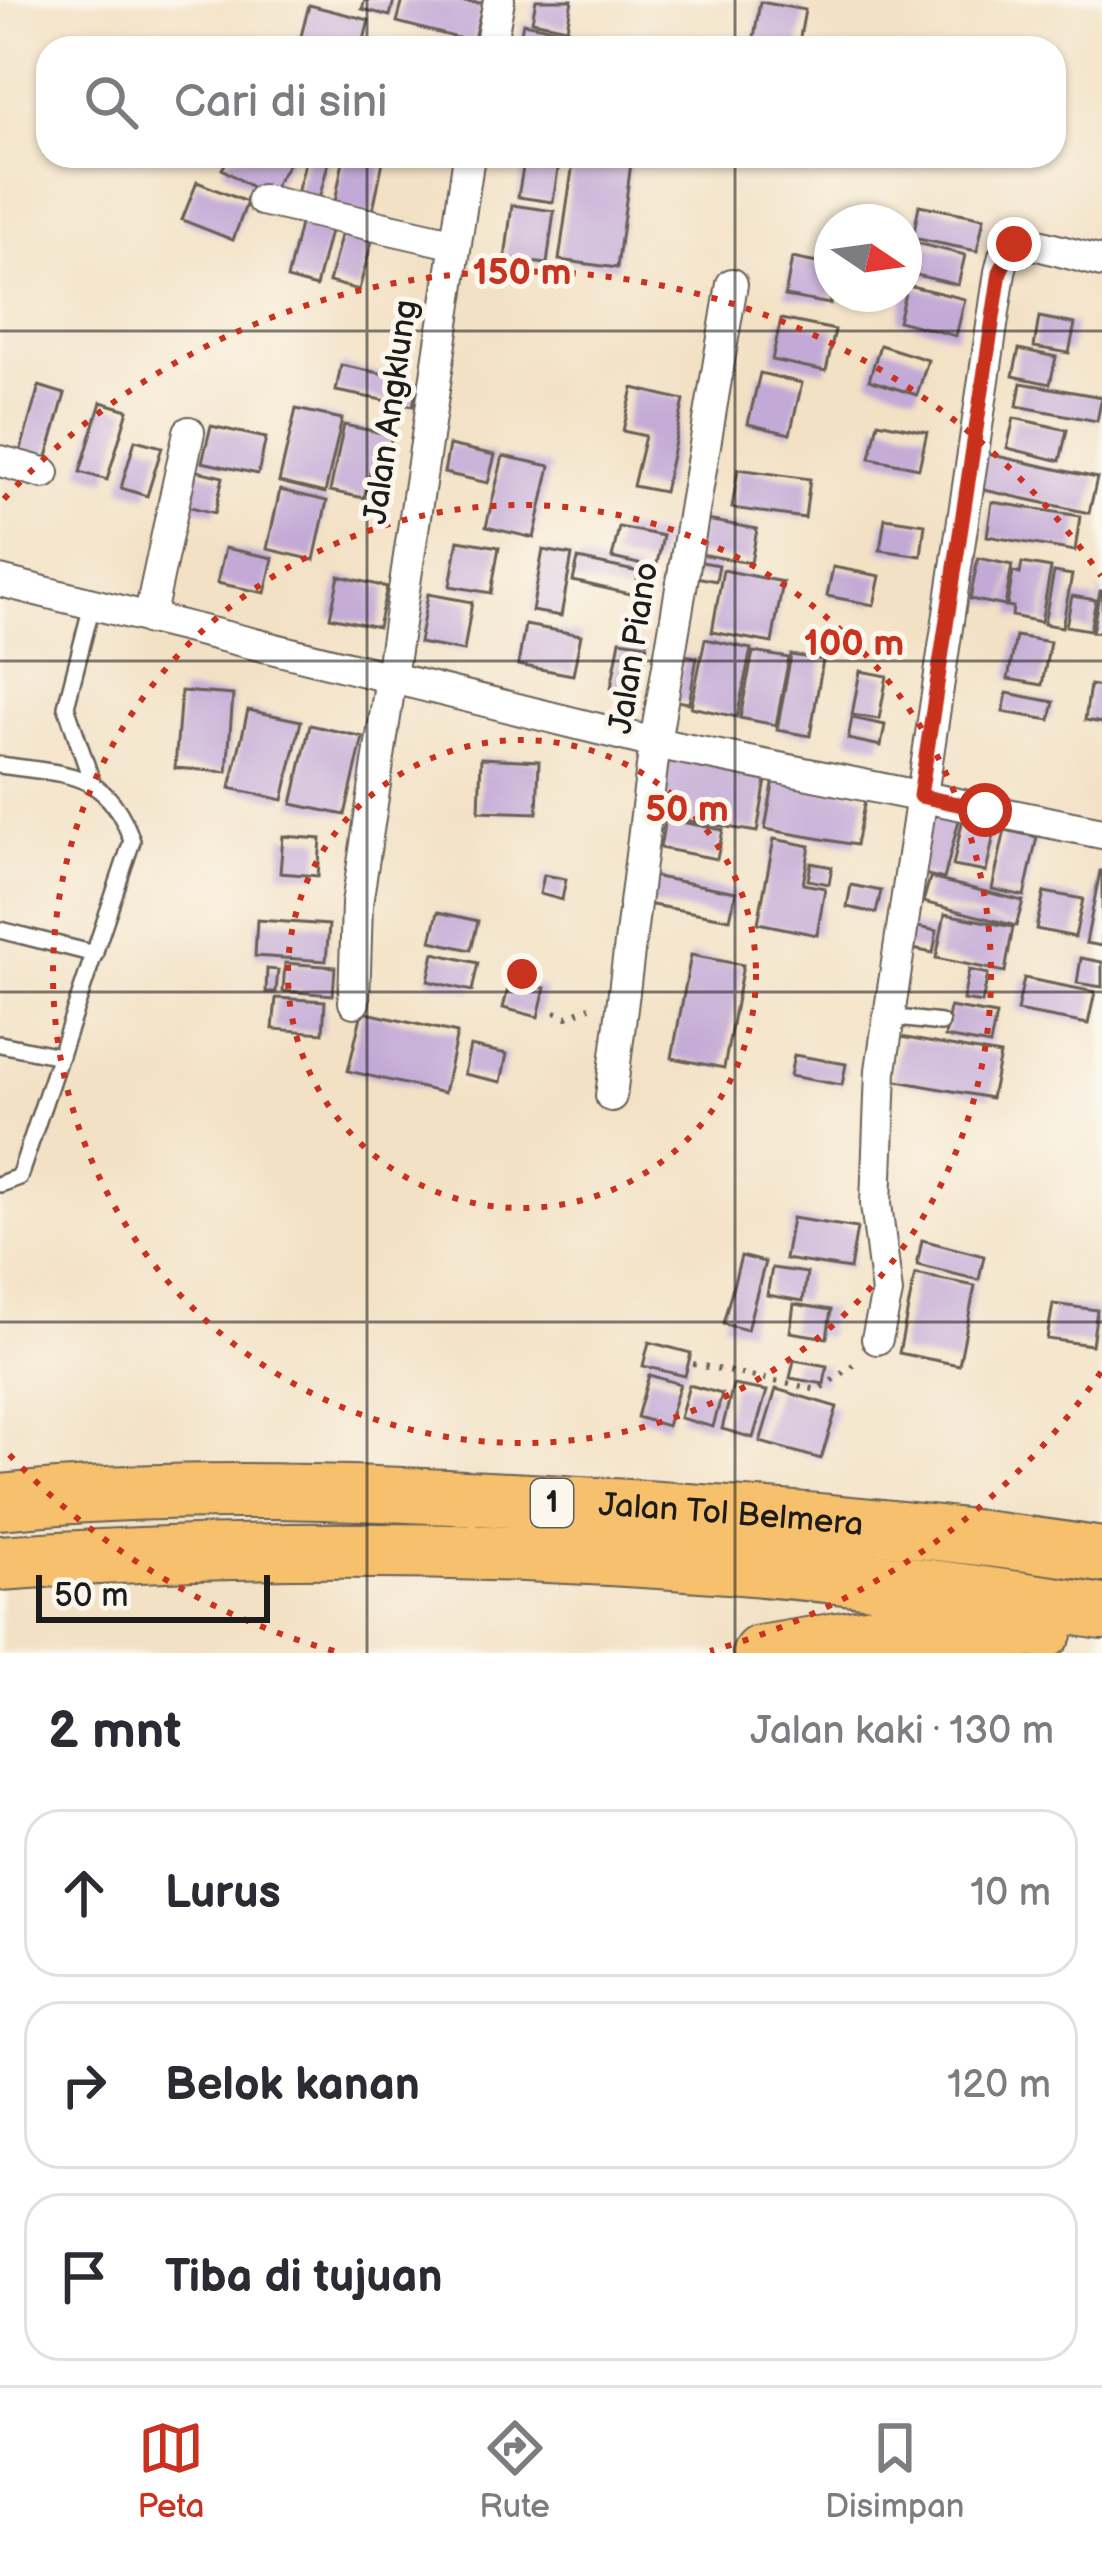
<!DOCTYPE html>
<html lang="id">
<head>
<meta charset="utf-8">
<style>
	body { margin:0; font-family:"Balsamiq Sans",sans-serif; background:#f7f7f7; color:#2b2b33 }
	.compass { position:absolute; left:814px; top:204px; width:108px; height:108px; border-radius:50%; background:#fff; box-shadow:0 3px 9px #0004; rotate:103deg }
	.scale { position:absolute; left:36px; bottom:30px; width:234px; box-sizing:border-box; padding-left:12px; border:6px solid #1c1c1c; border-top:0; font-size:33px; line-height:42px; white-space:nowrap; color:#1c1c1c; -webkit-text-stroke:9px #fbf7ec; paint-order:stroke }
	.stop { position:absolute; width:36px; height:36px; margin:-27px; border:9px solid #c8321e; border-radius:50%; background:#fff }
	.stop.end { background:#c8321e; border-color:#fff; box-shadow:0 3px 12px #0008 }
	.list { margin:0; padding:0; list-style:none }
	h2 { display:flex; justify-content:space-between; align-items:center; height:156px; margin:0; padding:0 48px; font-size:51px }
	h2 small { font-size:39px; font-weight:400; color:#7c7c81 }
	.list li { display:grid; grid-template-columns:78px 1fr auto; gap:36px; align-items:center; box-sizing:border-box; height:168px; margin:0 24px 24px; padding:0 24px; border:3px solid #e1e1e2; border-radius:36px }
	.list b { display:block; font-size:45px; white-space:nowrap }
	.list em { font-size:39px; font-style:normal; color:#7c7c81 }
	.icon { flex:none; width:66px; height:66px; fill:none; stroke:currentColor; stroke-width:2; stroke-linecap:round; stroke-linejoin:round }
	.map { position:relative; flex:none; width:1102px; height:1653px; overflow:hidden }
	.search { position:absolute; background:#fff; box-shadow:0 3px 9px #0004; left:36px; right:36px; top:36px; height:132px; display:flex; align-items:center; gap:30px; box-sizing:border-box; padding:0 42px; border-radius:36px; color:#7c7c81; font-size:45px }
	.sheet { height:732px; background:#fff }
	nav { display:flex; justify-content:space-around; align-items:center; box-sizing:border-box; height:168px; border-top:3px solid #e1e1e2; background:#fff; font-size:33px; color:#7c7c81 }
	nav a { display:grid; justify-items:center; gap:6px }
	nav .on { color:#c8321e }
	.map>svg:first-child { display:block }
</style>
</head>
<body>
<div class="map">
<svg width="1102" height="1653" viewBox="0 0 1102 1653">
	<rect width="100%" height="100%" fill="#fbf7ec"/>
	<filter id="ink" filterUnits="userSpaceOnUse"><feTurbulence type="fractalNoise" baseFrequency=".00833" numOctaves="2"/><feDisplacementMap in="SourceGraphic" scale="24" xChannelSelector="R" yChannelSelector="G"/><feConvolveMatrix kernelMatrix="1 2 1 2 8 2 1 2 1" color-interpolation-filters="sRGB"/></filter>
	<filter id="wash" filterUnits="userSpaceOnUse"><feTurbulence type="fractalNoise" baseFrequency=".004" numOctaves="4" result="noise"/><feDisplacementMap in="SourceGraphic" scale="48" xChannelSelector="R" yChannelSelector="G"/><feGaussianBlur stdDeviation="2.7" result="paint"/><feColorMatrix in="noise" values="0 0 0 0 0 0 0 0 0 0 0 0 0 0 0 0 0 1.4 0 .05"/><feComposite in="paint" operator="in"/></filter>
	<g filter="url(#wash)">
		<rect width="100%" height="100%" fill="#f3e1c5"/>
		<g id="blocks">
			<!-- building -->
			<g fill="#c3a9d6">
				<polygon points="365,0 394,0 390,16 362,9"/>
				<polygon points="403,0 483,3 473,42 397,22"/>
				<polygon points="536,0 572,0 567,28 532,21"/>
				<polygon points="760,2 805,10 798,48 753,44"/>
				<polygon points="309,5 369,20 362,48 298,48"/>
				<polygon points="523,23 576,33 573,48 518,48"/>
				<polygon points="230,156 293,156 268,197 222,169"/>
				<polygon points="307,156 330,156 318,203 296,197"/>
				<polygon points="344,156 384,156 372,215 334,207"/>
				<polygon points="525,156 560,156 553,202 518,197"/>
				<polygon points="574,156 631,163 617,268 559,260"/>
				<polygon points="197,182 247,202 233,240 182,220"/>
				<polygon points="512,205 554,211 547,264 505,259"/>
				<polygon points="919,205 984,218 977,251 913,238"/>
				<polygon points="301,220 331,227 316,287 287,279"/>
				<polygon points="342,232 372,241 359,290 329,282"/>
				<polygon points="905,240 965,255 958,285 904,272"/>
				<polygon points="792,258 832,266 830,304 785,296"/>
				<polygon points="907,285 965,299 956,336 898,321"/>
				<polygon points="1039,317 1075,324 1069,353 1034,347"/>
				<polygon points="781,319 835,330 826,371 772,360"/>
				<polygon points="880,345 928,360 917,395 869,380"/>
				<polygon points="1019,349 1056,357 1050,384 1013,376"/>
				<polygon points="341,365 418,381 413,406 336,391"/>
				<polygon points="760,373 802,383 790,434 748,424"/>
				<polygon points="1021,383 1102,397 1097,421 1017,406"/>
				<polygon points="39,386 65,394 45,464 19,456"/>
				<polygon points="633,388 684,400 664,492 633,486 645,436 623,431"/>
				<polygon points="101,402 128,410 107,480 80,472"/>
				<polygon points="296,409 342,419 325,493 279,482"/>
				<polygon points="1014,418 1067,430 1060,461 1007,448"/>
				<polygon points="878,422 927,432 919,468 870,458"/>
				<polygon points="344,425 392,435 384,471 371,468 364,498 330,491"/>
				<polygon points="211,426 266,438 258,474 202,462"/>
				<polygon points="135,440 162,447 147,496 121,488"/>
				<polygon points="449,445 495,455 488,483 444,473"/>
				<polygon points="983,453 1097,478 1089,513 975,488"/>
				<polygon points="503,456 550,466 534,538 486,527"/>
				<polygon points="189,469 223,477 215,513 182,505"/>
				<polygon points="738,469 810,479 805,518 732,508"/>
				<polygon points="280,490 327,501 314,560 267,549"/>
				<polygon points="992,502 1080,516 1075,551 987,536"/>
				<polygon points="885,518 925,524 921,556 880,550"/>
				<polygon points="701,519 757,529 751,563 694,553"/>
				<polygon points="619,527 663,536 656,568 612,558"/>
				<polygon points="458,540 499,547 491,593 450,586"/>
				<polygon points="225,548 273,558 265,593 217,583"/>
				<polygon points="543,550 572,555 561,616 532,611"/>
				<polygon points="978,558 1012,565 1005,606 970,599"/>
				<polygon points="578,559 639,572 634,595 573,581"/>
				<polygon points="690,560 719,565 716,581 686,575"/>
				<polygon points="1022,563 1051,568 1041,622 1012,616 1013,607 1007,606 1013,572 1020,574"/>
				<polygon points="833,567 880,576 874,605 827,596"/>
				<polygon points="723,570 783,582 772,643 712,632"/>
				<polygon points="1054,572 1072,575 1062,627 1044,624"/>
				<polygon points="339,576 387,587 378,627 330,617"/>
				<polygon points="1100,591 1102,591 1102,633 1092,632"/>
				<polygon points="428,594 472,602 464,651 419,643"/>
				<polygon points="1072,596 1096,600 1090,630 1066,626"/>
				<polygon points="525,625 581,635 573,675 518,665"/>
				<polygon points="1016,636 1050,642 1042,685 1008,679"/>
				<polygon points="705,639 751,649 737,717 691,707"/>
				<polygon points="620,640 647,644 638,693 611,688"/>
				<polygon points="753,652 789,658 776,725 740,718"/>
				<polygon points="684,655 697,657 689,703 676,701"/>
				<polygon points="791,655 823,660 810,736 777,730"/>
				<polygon points="860,671 887,676 879,719 852,715"/>
				<polygon points="1090,685 1102,687 1102,723 1085,720"/>
				<polygon points="181,691 233,695 227,772 175,768"/>
				<polygon points="1007,693 1054,702 1050,720 1003,712"/>
				<polygon points="248,710 301,721 283,800 230,788"/>
				<polygon points="852,718 885,725 881,746 848,739"/>
				<polygon points="310,725 363,737 345,815 292,804"/>
				<polygon points="662,749 768,769 757,832 649,814"/>
				<polygon points="481,758 539,761 537,813 479,811"/>
				<polygon points="774,779 866,795 856,845 765,829"/>
				<polygon points="927,807 960,816 944,879 911,871"/>
				<polygon points="964,813 997,820 986,872 953,866"/>
				<polygon points="665,819 723,830 717,859 660,848"/>
				<polygon points="1005,830 1037,837 1024,896 992,889"/>
				<polygon points="283,836 321,839 318,876 280,873"/>
				<polygon points="774,839 810,846 803,884 825,888 817,935 758,923"/>
				<polygon points="811,863 832,867 829,884 808,880"/>
				<polygon points="1100,871 1102,871 1102,946 1086,943"/>
				<polygon points="544,875 566,879 562,900 540,894"/>
				<polygon points="646,875 736,892 730,919 641,903"/>
				<polygon points="930,878 1023,901 1016,926 923,902"/>
				<polygon points="851,885 881,891 876,913 847,907"/>
				<polygon points="1044,892 1083,899 1075,937 1036,929"/>
				<polygon points="438,912 478,921 471,950 431,941"/>
				<polygon points="945,914 1013,927 1005,972 936,958"/>
				<polygon points="257,920 329,925 326,961 255,956"/>
				<polygon points="908,925 937,931 933,953 903,947"/>
				<polygon points="434,953 478,963 472,991 428,981"/>
				<polygon points="691,955 743,965 724,1068 672,1058"/>
				<polygon points="1081,958 1102,962 1102,987 1077,983"/>
				<polygon points="285,963 335,967 333,995 283,991"/>
				<polygon points="267,969 278,970 276,992 266,992"/>
				<polygon points="969,970 988,974 982,1003 963,1000"/>
				<polygon points="1024,978 1095,992 1088,1024 1017,1011"/>
				<polygon points="510,981 545,988 538,1017 503,1008"/>
				<polygon points="276,998 325,1001 323,1033 273,1029"/>
				<polygon points="950,1007 996,1015 990,1045 945,1037"/>
				<polygon points="362,1012 457,1033 444,1093 348,1071"/>
				<polygon points="901,1037 1000,1055 991,1098 892,1080"/>
				<polygon points="470,1046 507,1054 501,1082 464,1074"/>
				<polygon points="794,1055 846,1064 842,1085 790,1076"/>
				<polygon points="792,1218 857,1228 850,1269 785,1259"/>
				<polygon points="922,1240 984,1256 979,1280 917,1265"/>
				<polygon points="741,1256 765,1262 747,1330 723,1324"/>
				<polygon points="772,1268 807,1273 803,1301 767,1295"/>
				<polygon points="915,1274 975,1286 959,1365 899,1353"/>
				<polygon points="794,1304 831,1310 827,1338 790,1332"/>
				<polygon points="1053,1304 1097,1310 1092,1345 1047,1339"/>
				<polygon points="649,1342 691,1353 685,1376 643,1366"/>
				<polygon points="794,1360 827,1366 824,1384 790,1378"/>
				<polygon points="649,1375 680,1384 667,1426 637,1417"/>
				<polygon points="689,1385 722,1394 713,1427 680,1418"/>
				<polygon points="733,1385 767,1391 753,1438 722,1429"/>
				<polygon points="776,1389 837,1407 821,1459 760,1442"/>
			</g>
		</g>
	</g>
	<g filter="url(#ink)">
		<use href="#blocks" fill-opacity="0" stroke="#676157" stroke-width="3"/>
		<g fill="none" stroke-linecap="round" stroke-linejoin="round">
			<defs>
				<g id="lane">
					<path d="M0 765C66 775 108 769 132 841L19 1177 0 1184"/>
					<polyline points="91,779 66,706 92,605"/>
					<polyline points="0,930 95,954"/>
					<polyline points="889,1017 941,1023"/>
					<polyline points="0,1044 60,1056"/>
				</g>
				<g id="street">
					<polyline points="490,48 499,0"/>
					<polyline points="262,200 452,243"/>
					<polyline points="0,461 44,473"/>
					<polyline points="0,581 655,743 1102,833"/>
					<polyline points="149,619 189,432"/>
					<polyline points="354,1002 357,904 469,156"/>
					<polyline points="611,1096 655,743 732,284"/>
					<polyline points="877,1339 887,1293 876,1204 881,1070 1000,272 1004,256 1023,241 1102,262"/>
				</g>
				<g id="highway">
					<path id="s1" d="M0 1502C183 1483 365 1492 547 1502 733 1513 919 1526 1102 1555"/>
					<path d="M0 1563C362 1537 744 1552 1102 1612"/>
					<polyline points="760,1653 904,1629 1046,1630"/>
				</g>
			</defs>
			<!-- lane casing -->
			<use href="#lane" stroke="#676157" stroke-width="20"/>
			<!-- street casing -->
			<use href="#street" stroke="#676157" stroke-width="34"/>
			<!-- highway casing -->
			<use href="#highway" stroke="#676157" stroke-width="58"/>
			<!-- path -->
			<g stroke="#676157" stroke-width="6" stroke-dasharray="3 9" stroke-linecap="butt">
				<polyline points="555,1012 567,1017 590,1007"/>
				<polyline points="693,1364 818,1390 860,1360"/>
			</g>
			<!-- lane -->
			<use href="#lane" stroke="#fff" stroke-width="15"/>
			<!-- street -->
			<use href="#street" stroke="#fff" stroke-width="30"/>
			<!-- highway -->
			<use href="#highway" stroke="#f7c06c" stroke-width="54"/>
		</g>
	</g>
	<g fill="none" stroke-linecap="round" stroke-linejoin="round" filter="url(#ink)">
		<!-- route -->
		<polyline stroke="#c8321e" stroke-width="15" points="985,810 920,796 1000,272 1014,244"/>
	</g>
	<!-- grid -->
	<path fill="none" stroke="#1c1c1c" stroke-width="3" stroke-opacity="0.55" d="M367 0V48M735 0V48M367 156V1653M735 156V1653M0 331H1102M0 661H1102M0 992H1102M0 1322H1102"/>
	<!-- distance rings -->
	<g fill="none" stroke="#c8321e" stroke-width="6" stroke-dasharray="6 12">
		<circle cx="522" cy="974" r="234"/>
		<circle cx="522" cy="974" r="469"/>
		<path d="M1101 1372A703 703 0 0 1 710 1651M334 1651A703 703 0 0 1 4 1449M4 499A703 703 0 0 1 1101 576"/>
	</g>
	<g text-anchor="middle" dominant-baseline="central" stroke-width="10" stroke-linejoin="round" paint-order="stroke">
		<!-- shield labels -->
		<rect fill="#fbf7ec" stroke="#5f5e5a" stroke-width="3" x="531" y="1479" width="42" height="48" rx="9"/>
		<g font-size="30" font-weight="bold" fill="#1c1c1c">
			<text x="552" y="1503">1</text>
		</g>
		<!-- street labels -->
		<g font-size="33" fill="#1c1c1c" stroke="#fbf7ec">
			<text transform="translate(391 412) rotate(-82)">Jalan Angklung</text>
			<text transform="translate(634 648) rotate(-81)">Jalan Piano</text>
			<text stroke="none"><textPath href="#s1" startOffset="732">Jalan Tol Belmera</textPath></text>
		</g>
	</g>
	<circle cx="522" cy="974" r="18" fill="#c8321e" stroke="#fbf7ec" stroke-width="6"/>
	<g font-size="36" text-anchor="middle" font-weight="bold" fill="#c8321e" stroke="#fbf7ec" stroke-width="10" stroke-linejoin="round" paint-order="stroke">
		<text x="522" y="284">150 m</text>
		<text x="854" y="655">100 m</text>
		<text x="687" y="821">50 m</text>
	</g>
</svg>
<svg class="compass" viewBox="-18 -18 36 36"><path d="M0-13l5 13h-10z" fill="#e53935"/><path d="M0 13l5-13h-10z" fill="#7c7c81"/></svg>
<div class="scale">50 m</div>
<div class="stop" style="left:985px;top:810px"></div>
<div class="stop end" style="left:1014px;top:244px"></div>
<div class="search"><svg class="icon" aria-label="search" viewBox="0 0 24 24"><circle cx="10" cy="10" r="6"/><path d="M15 15l6 6"/></svg>Cari di sini</div>
</div>
<section class="sheet">
<h2>2 mnt<small>Jalan kaki · 130 m</small></h2>
<ul class="list">
<li><svg class="icon" aria-label="ahead" viewBox="0 0 24 24"><path d="M12 20V5M6 11l6-6 6 6"/></svg><div><b>Lurus</b></div><em>10 m</em></li>
<li><svg class="icon" aria-label="right" viewBox="0 0 24 24"><path d="M7 20v-9h11M14 6l5 5-5 5"/></svg><div><b>Belok kanan</b></div><em>120 m</em></li>
<li><svg class="icon" aria-label="arrive" viewBox="0 0 24 24"><path d="M6 21V4h12l-3 4 3 4H6"/></svg><div><b>Tiba di tujuan</b></div></li>
</ul>
</section>
<nav>
<a class="on"><svg class="icon" aria-label="map" viewBox="0 0 24 24"><path d="M3 6l6-2 6 2 6-2v14l-6 2-6-2-6 2zM9 4v14M15 6v14"/></svg>Peta</a>
<a><svg class="icon" aria-label="directions" viewBox="0 0 24 24"><path d="M12 3l9 9-9 9-9-9zM9 14v-3h6M13 9l2 2-2 2"/></svg>Rute</a>
<a><svg class="icon" aria-label="saved" viewBox="0 0 24 24"><path d="M7 4h10v16l-5-4-5 4z"/></svg>Disimpan</a>
</nav>
</body>
</html>
